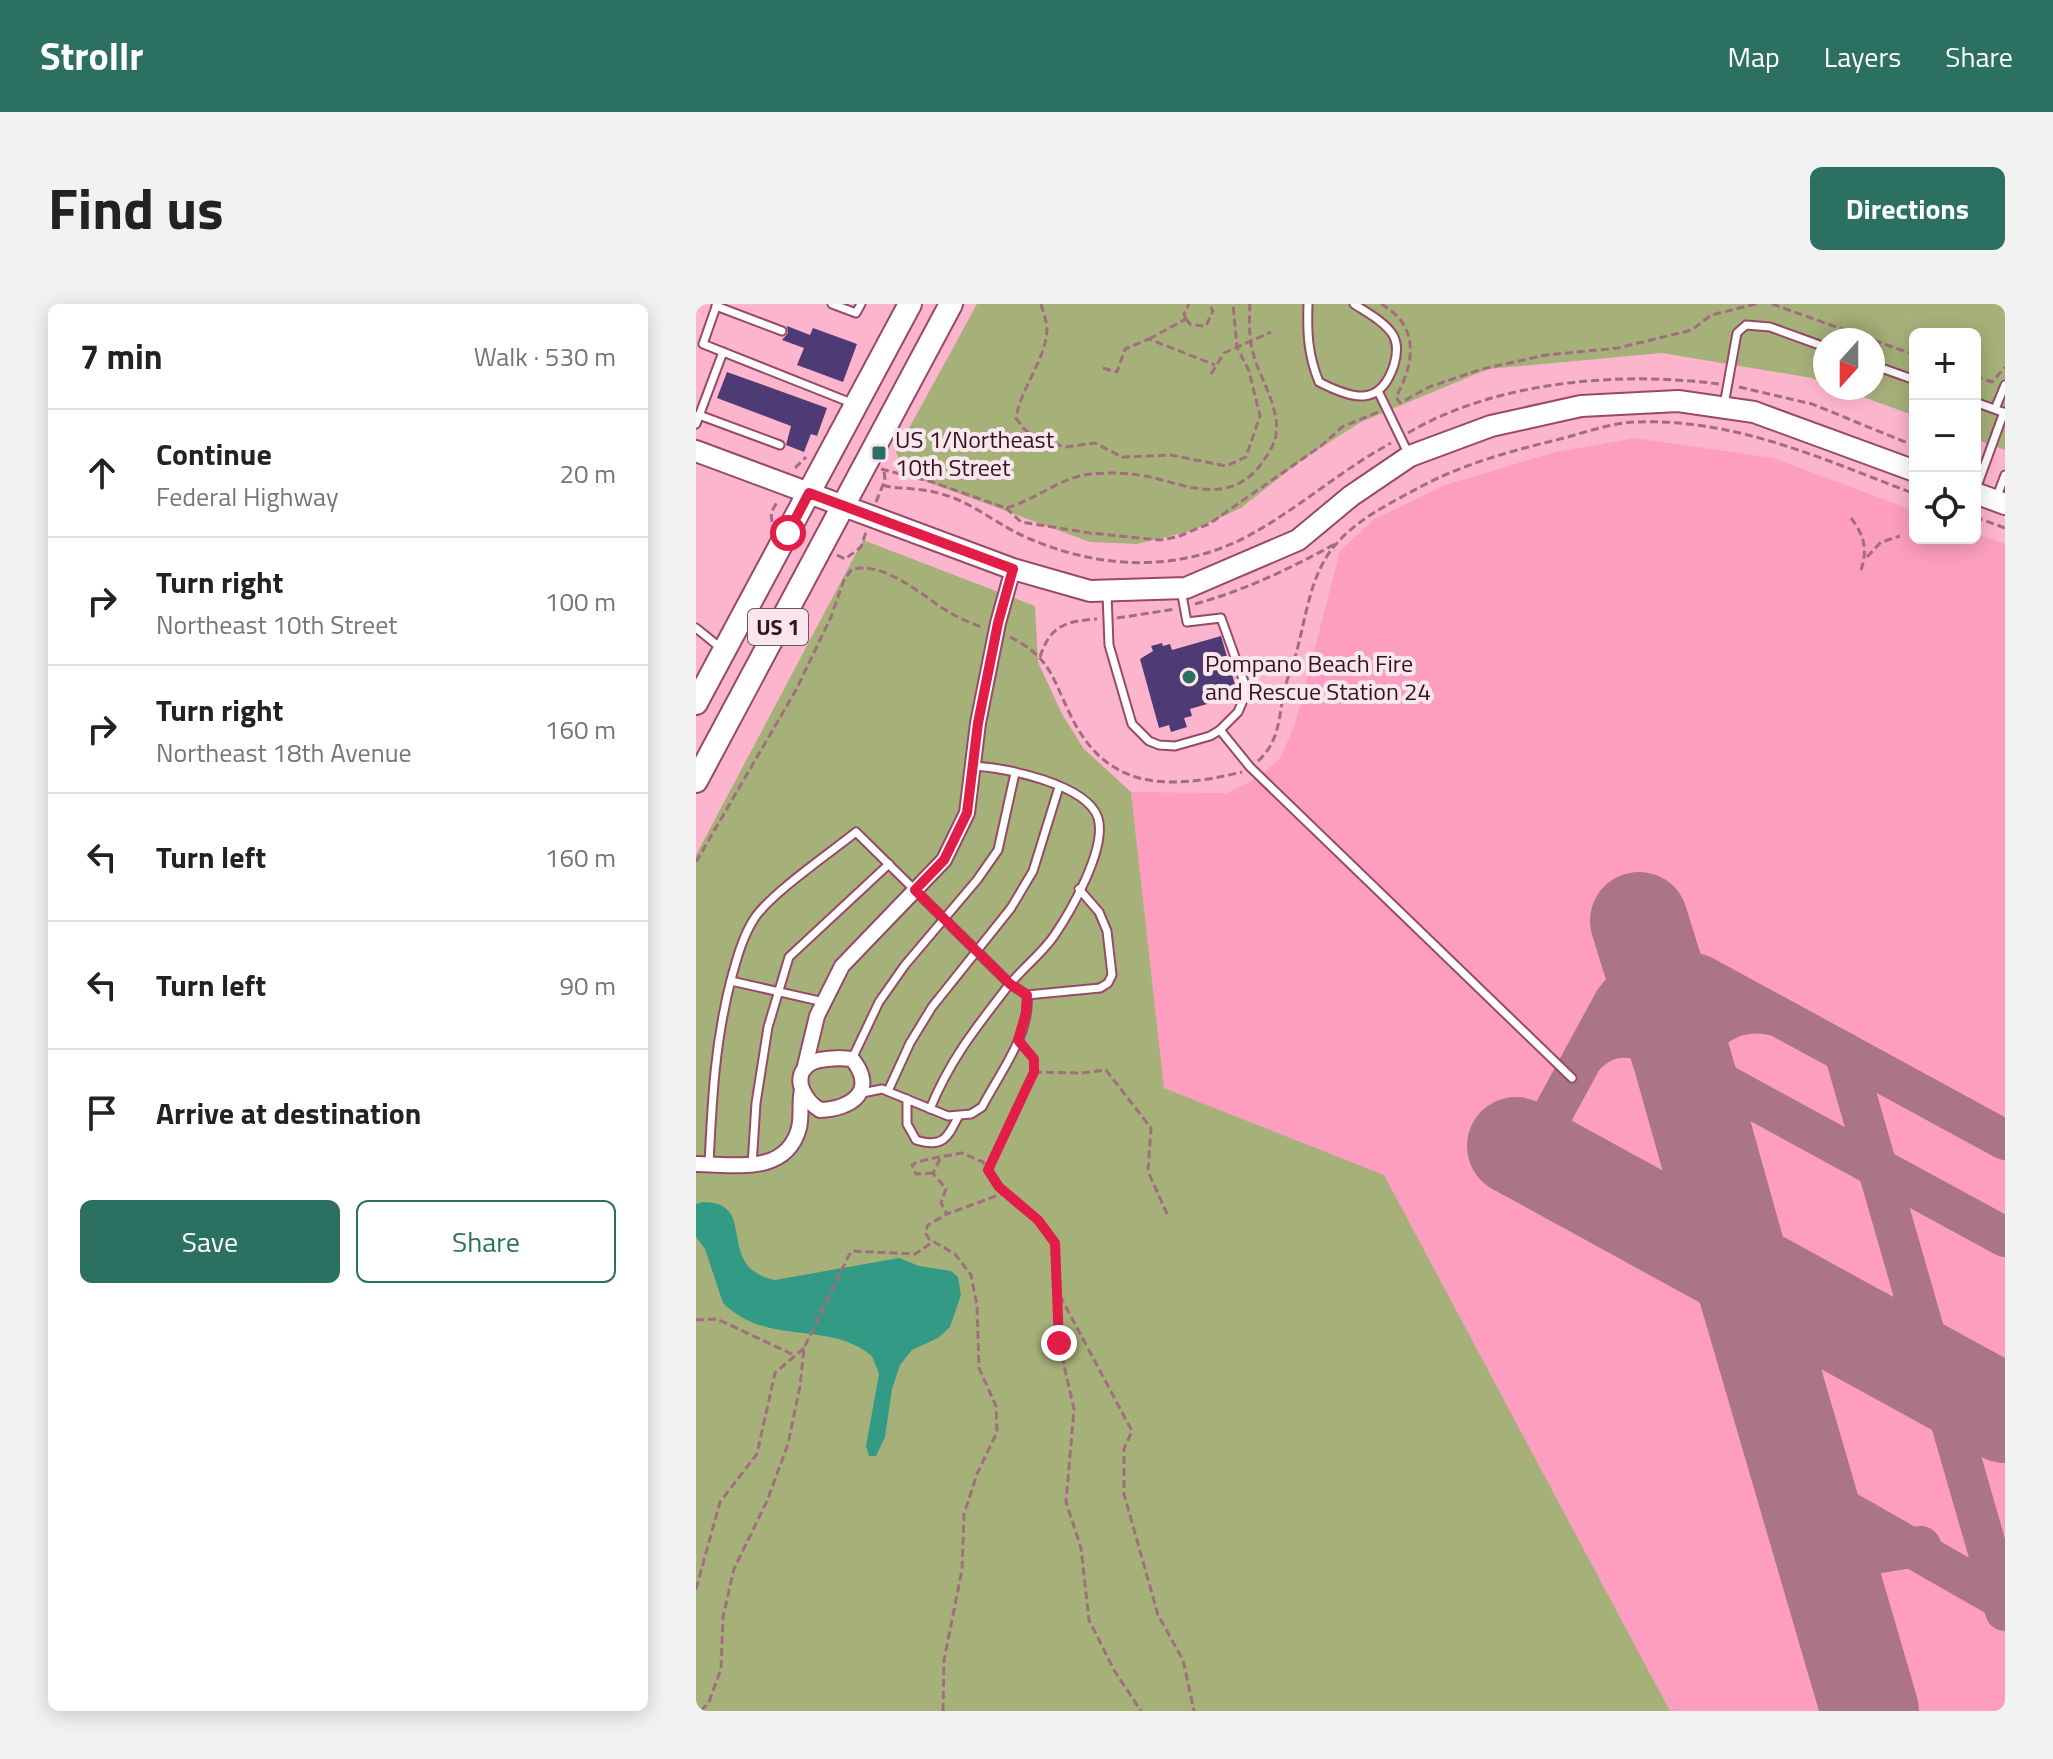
<!DOCTYPE html>
<html lang="en">
<head>
<meta charset="utf-8">
<style>
	body { margin:0; font-family:"Titillium Web",sans-serif; background:#f2f2f2; color:#222 }
	.controls { position:absolute; right:24px; top:24px; display:grid; overflow:hidden; border-radius:12px; box-shadow:0 4px 20px #0003 }
	.controls button { width:72px; height:72px; display:grid; place-items:center; padding:0; border:0; border-bottom:2px solid #e0e0e0; background:#fff; color:#222; font:40px sans-serif }
	.compass { position:absolute; left:1117px; top:24px; width:72px; height:72px; border-radius:50%; background:#fff; box-shadow:0 4px 20px #0003; rotate:201deg }
	.stop { position:absolute; width:24px; height:24px; margin:-18px; border:6px solid #e11d48; border-radius:50%; background:#fff }
	.stop.end { background:#e11d48; border-color:#fff; box-shadow:0 2px 8px #0008 }
	.list { margin:0; padding:0; list-style:none }
	h2 { display:flex; justify-content:space-between; align-items:center; height:104px; margin:0; padding:0 32px; font-size:34px }
	h2 small { font-size:26px; font-weight:400; color:#767676 }
	.list li { display:grid; grid-template-columns:52px 1fr auto; gap:24px; align-items:center; box-sizing:border-box; height:128px; padding:0 32px; border-top:2px solid #e0e0e0 }
	.list b { display:block; font-size:30px; white-space:nowrap }
	.list p { margin:0; font-size:26px; white-space:nowrap; color:#767676 }
	.list em { font-size:26px; font-style:normal; color:#767676 }
	.actions { display:flex; gap:16px; padding:24px 32px }
	.actions a { flex:1; padding:18px 0; border:2px solid #2c7061; border-radius:12px; text-align:center; font-size:28px; color:#2c7061 }
	.actions .main { background:#2c7061; color:#fff }
	.icon { flex:none; width:44px; height:44px; fill:none; stroke:currentColor; stroke-width:2; stroke-linecap:round; stroke-linejoin:round }
	.map { position:relative; flex:none; width:1309px; height:1407px; overflow:hidden; border-radius:12px }
	header { display:flex; align-items:center; gap:48px; box-sizing:border-box; height:112px; padding:0 40px; background:#2c7061; color:#fff }
	header strong { font-size:38px }
	nav { display:flex; gap:44px; margin-inline-start:auto; font-size:28px }
	.intro { display:flex; align-items:center; justify-content:space-between; box-sizing:border-box; height:192px; padding:0 48px }
	h1 { margin:0; font-size:56px }
	.button { padding:20px 36px; border-radius:12px; background:#2c7061; color:#fff; font-size:28px; font-weight:700 }
	main { display:flex; gap:48px; padding:0 48px }
	aside { flex:1; background:#fff; border-radius:12px; box-shadow:0 4px 20px #0003 }
	.map>svg:first-child { display:block }
</style>
</head>
<body>
<header>
<strong>Strollr</strong>
<nav><a>Map</a><a>Layers</a><a>Share</a></nav>
</header>
<div class="intro"><h1>Find us</h1><a class="button">Directions</a></div>
<main>
<aside>
<h2>7 min<small>Walk · 530 m</small></h2>
<ul class="list">
<li><svg class="icon" aria-label="ahead" viewBox="0 0 24 24"><path d="M12 20V5M6 11l6-6 6 6"/></svg><div><b>Continue</b><p>Federal Highway</p></div><em>20 m</em></li>
<li><svg class="icon" aria-label="right" viewBox="0 0 24 24"><path d="M7 20v-9h11M14 6l5 5-5 5"/></svg><div><b>Turn right</b><p>Northeast 10th Street</p></div><em>100 m</em></li>
<li><svg class="icon" aria-label="right" viewBox="0 0 24 24"><path d="M7 20v-9h11M14 6l5 5-5 5"/></svg><div><b>Turn right</b><p>Northeast 18th Avenue</p></div><em>160 m</em></li>
<li><svg class="icon" aria-label="left" viewBox="0 0 24 24"><path d="M17 20v-9H6M10 6l-5 5 5 5"/></svg><div><b>Turn left</b></div><em>160 m</em></li>
<li><svg class="icon" aria-label="left" viewBox="0 0 24 24"><path d="M17 20v-9H6M10 6l-5 5 5 5"/></svg><div><b>Turn left</b></div><em>90 m</em></li>
<li><svg class="icon" aria-label="arrive" viewBox="0 0 24 24"><path d="M6 21V4h12l-3 4 3 4H6"/></svg><div><b>Arrive at destination</b></div></li>
</ul>
<div class="actions"><a class="main">Save</a><a>Share</a></div>
</aside>
<div class="map">
<svg width="1309" height="1407" viewBox="0 0 1309 1407">
	<rect width="100%" height="100%" fill="#fcb5cd"/>
	<!-- built -->
	<polygon fill="#fd9ec1" points="938,134 1077,154 1219,207 1219,234 1279,234 1279,229 1309,240 1309,1407 974,1407 688,872 468,784 435,488 531,489 565,472 585,453 599,420 644,247 677,216 749,181 856,149"/>
	<!-- green -->
	<g fill="#a6b179">
		<polygon points="281,0 1309,0 1309,146 1279,135 1279,30 1219,30 1219,112 1143,84 1177,84 1177,36 1129,36 1129,79 1116,74 966,49 792,65 665,118 607,155 545,204 495,227 441,240 394,238 210,170 200,148"/>
		<polygon points="167,236 339,302 342,358 366,410 388,445 435,488 468,784 688,871 974,1407 0,1407 0,551"/>
	</g>
	<!-- water -->
	<path fill="#339a85" d="M7 898C64 898 17 963 79 976L203 954 223 962 255 967 262 973 265 991 254 1023 242 1034 216 1046 204 1061 196 1085 189 1133 180 1152H173L170 1142 183 1070 176 1052C134 1016 71 1043 27 999L9 945 0 933V900Z"/>
	<g fill="none" stroke-linecap="round" stroke-linejoin="round">
		<!-- taxiway -->
		<g stroke="#ab7487" stroke-width="40">
			<polyline points="1148,748 1309,1307"/>
			<path d="M887 754C905 734 924 730 949 737L1309 933"/>
			<path d="M987 758C1011 725 1037 701 1080 712"/>
			<path d="M876 873C858 858 848 834 856 811L918 697C943 664 967 658 1006 671L1309 836"/>
			<polyline points="1109,1183 1305,1295"/>
			<polyline points="1142,1296 1161,1253 1225,1242"/>
		</g>
		<!-- runway -->
		<g stroke="#ab7487" stroke-width="98">
			<polyline points="943,617 987,758 1045,965 1174,1407"/>
			<polyline points="820,842 1309,1110"/>
		</g>
	</g>
	<!-- building -->
	<g fill="#4e3b76">
		<polygon points="91,22 114,31 117,24 161,40 147,78 101,61 108,44 86,36 92,29"/>
		<polygon points="31,68 131,104 121,132 115,130 108,148 90,141 95,122 21,94"/>
		<polygon points="525,332 542,391 494,405 496,412 488,414 491,423 475,428 473,421 463,424 444,355 457,347 455,342 466,339 467,342 474,340 476,346"/>
	</g>
	<g fill="none" stroke-linecap="round" stroke-linejoin="round">
		<defs>
			<g id="lane">
				<polyline points="21,0 7,40 158,100"/>
				<polyline points="136,0 160,9 165,0"/>
				<path d="M612 0C611 29 612 51 623 78 656 95 684 104 698 61 701 51 702 40 697 31 689 18 670 8 658 0"/>
				<polyline points="20,2 86,27"/>
				<polyline points="1177,61 1219,76"/>
				<polyline points="683,89 713,151"/>
				<polyline points="1279,98 1309,109"/>
				<polyline points="1028,101 1041,29 1050,21 1074,23 1129,43"/>
				<polyline points="1299,105 1309,81"/>
				<polyline points="3,111 84,141"/>
				<polyline points="0,120 27,48"/>
				<polyline points="1280,185 1308,108"/>
				<polyline points="1300,195 1309,171"/>
				<polyline points="411,290 413,341 436,420 453,437 463,441 479,442 514,432 524,426 542,408 548,394 548,378 525,314 491,318 485,286"/>
				<polyline points="0,324 26,345"/>
				<polyline points="524,426 554,463 876,774"/>
				<polyline points="35,677 128,698"/>
				<polyline points="156,755 183,698 209,661 281,576 302,546 319,469"/>
				<polyline points="192,787 214,739 236,703 315,604 337,567 363,483"/>
				<path d="M166 789 186 785 252 812 275 810 286 803C303 770 335 730 331 691"/>
				<path d="M211 795V820L220 836C246 844 251 835 262 813"/>
				<path d="M234 805C253 758 278 726 309 686 323 667 344 652 358 632 375 607 411 544 402 514 391 480 308 463 276 462"/>
				<path d="M13 860C16 796 19 735 36 672 41 654 47 632 58 615 74 590 134 549 160 528L314 680 331 691 404 684 412 679 416 671 411 627 403 608 383 585"/>
				<polyline points="56,861 60,799 72,723 93,653 193,560"/>
			</g>
			<g id="street">
				<path d="M143 754 156 755C182 787 155 805 124 806 111 798 95 776 111 762 119 754 133 755 143 754Z"/>
				<polyline points="109,762 121,712 146,662 248,556 271,509 282,419 302,319 317,265"/>
				<path d="M0 860C38 860 90 872 103 824 106 812 103 798 106 786"/>
			</g>
			<g id="secondary">
				<polyline points="0,147 317,265 394,287 490,284 602,236 655,192 714,152 795,122 885,102 982,97 1058,108 1219,167"/>
				<polyline points="1279,189 1309,200"/>
			</g>
			<g id="primary">
				<polyline points="0,399 214,0"/>
				<polyline points="0,477 255,0"/>
			</g>
		</defs>
		<!-- lane casing -->
		<use href="#lane" stroke="#974967" stroke-width="11"/>
		<!-- street casing -->
		<use href="#street" stroke="#974967" stroke-width="18"/>
		<!-- secondary casing -->
		<use href="#secondary" stroke="#974967" stroke-width="24"/>
		<!-- primary casing -->
		<use href="#primary" stroke="#974967" stroke-width="26"/>
		<!-- path -->
		<g stroke="#a36d80" stroke-width="3" stroke-dasharray="8 4" stroke-linecap="butt">
			<path d="M345 0C347 8 351 17 351 25 350 56 325 83 320 114L328 125 345 136 370 143 399 139 426 153 475 151 530 162 550 153 564 112 553 67 541 43 537 0"/>
			<path d="M685 0C724 22 719 58 700 93L704 99 733 83 786 65 850 51 922 44 996 26 1015 11 1060 0"/>
			<polyline points="1076,0 1219,51"/>
			<polyline points="490,15 495,21 510,22 517,7 513,0"/>
			<polyline points="490,15 488,10 493,0"/>
			<polyline points="453,35 490,15"/>
			<polyline points="407,64 421,68 429,45 453,35 519,61"/>
			<polyline points="515,70 528,49 575,28"/>
			<polyline points="1279,72 1296,78 1309,63"/>
			<polyline points="1043,83 1116,100 1219,142"/>
			<path d="M712 129C800 77 924 67 1023 80"/>
			<polyline points="99,164 110,153"/>
			<path d="M185 165 236 178 310 204C340 196 364 173 395 170 416 168 441 169 462 175 499 185 534 197 563 163 570 153 578 143 580 131 584 103 564 75 557 49 553 33 553 16 554 0"/>
			<path d="M187 181C197 185 206 183 217 185 231 186 245 189 258 194 285 205 307 224 334 235 405 265 482 269 552 232 602 205 645 166 695 139"/>
			<polyline points="180,198 189,176 188,166"/>
			<polyline points="310,204 325,218 394,229 464,236 481,233 513,220 625,142 646,123 682,108"/>
			<polyline points="1279,213 1309,224"/>
			<path d="M1155 214C1168 231 1172 245 1165 266"/>
			<polyline points="76,218 75,209 82,196"/>
			<polyline points="141,251 149,255 165,243 170,228"/>
			<polyline points="1171,253 1185,238 1204,232"/>
			<path d="M499 300C550 286 593 265 639 240"/>
			<polyline points="421,314 480,305"/>
			<path d="M314 333C353 353 355 370 373 408 409 487 471 486 546 468"/>
			<path d="M344 353C354 322 369 317 401 315"/>
			<path d="M562 457C586 435 582 409 590 380 592 372 596 365 598 357 608 324 611 289 627 259 647 221 691 201 726 182 766 161 808 149 852 138 880 132 911 119 940 118 1039 114 1129 156 1219 190"/>
			<path d="M0 558 100 386 135 313 148 276 156 265C194 258 227 294 258 311 267 316 278 320 288 324"/>
			<polyline points="338,768 385,769 410,766 455,824 452,867 471,910"/>
			<polyline points="244,855 237,869 250,885 245,899 251,910 308,889"/>
			<polyline points="292,866 338,768 338,755 328,744"/>
			<path d="M237 869 220 870 216 861C224 855 253 852 266 849L287 858 303 883 342 916 359 939 362 988 436 1127 428 1145V1190L462 1311 487 1356 498 1407"/>
			<polyline points="362,992 363,1039 378,1105 370,1198 385,1244 393,1316 418,1366 445,1407"/>
			<polyline points="0,1016 21,1015 98,1051"/>
			<polyline points="0,1285 24,1198 61,1150 79,1069 108,1044"/>
			<polyline points="5,1407 13,1398 25,1365 27,1313 38,1265 71,1197 92,1140 104,1082 108,1044 152,953 156,947 219,950 237,938"/>
			<polyline points="247,1407 248,1356 266,1266 268,1210 281,1170 301,1128 300,1102 283,1064 281,1002 275,971 259,950 233,935 229,928 232,921 251,910"/>
		</g>
		<!-- lane -->
		<use href="#lane" stroke="#fff" stroke-width="7"/>
		<!-- street -->
		<use href="#street" stroke="#fff" stroke-width="14"/>
		<!-- secondary -->
		<use href="#secondary" stroke="#fff" stroke-width="20"/>
		<!-- primary -->
		<use href="#primary" stroke="#fff" stroke-width="22"/>
	</g>
	<g fill="none" stroke-linecap="round" stroke-linejoin="round">
		<!-- route -->
		<polyline stroke="#e11d48" stroke-width="10" points="92,229 113,189 317,265 302,319 282,419 271,509 248,556 219,586 314,680 331,691 330,709 322,736 338,755 338,768 292,866 303,883 342,916 359,939 363,1039"/>
	</g>
	<!-- markers -->
	<g fill="#2c7061" stroke="#fae7ed" stroke-width="3">
		<rect x="175" y="141" width="16" height="16" rx="4"/>
		<circle cx="493" cy="373" r="8"/>
	</g>
	<g text-anchor="middle" dominant-baseline="central" stroke-width="8" stroke-linejoin="round" paint-order="stroke">
		<!-- shield labels -->
		<rect fill="#fae7ed" stroke="#70535e" stroke-width="2" x="52" y="305" width="60" height="36" rx="6"/>
		<g font-size="22" font-weight="bold" fill="#351421">
			<text x="82" y="323">US 1</text>
		</g>
		<!-- poi labels -->
		<g font-size="24" fill="#351421" stroke="#fae7ed" text-anchor="start">
			<text x="199" y="135">US 1/Northeast<tspan x="199" dy="28">10th Street</tspan></text>
			<text x="509" y="359">Pompano Beach Fire<tspan x="509" dy="28">and Rescue Station 24</tspan></text>
		</g>
	</g>
</svg>
<div class="controls">
<button>+</button>
<button>−</button>
<button><svg class="icon" aria-label="locate" viewBox="0 0 24 24"><circle cx="12" cy="12" r="6"/><path d="M12 2v4M12 18v4M2 12h4M18 12h4"/></svg></button>
</div>
<svg class="compass" viewBox="-18 -18 36 36"><path d="M0-13l5 13h-10z" fill="#e53935"/><path d="M0 13l5-13h-10z" fill="#767676"/></svg>
<div class="stop" style="left:92px;top:229px"></div>
<div class="stop end" style="left:363px;top:1039px"></div>
</div>
</main>
</body>
</html>
